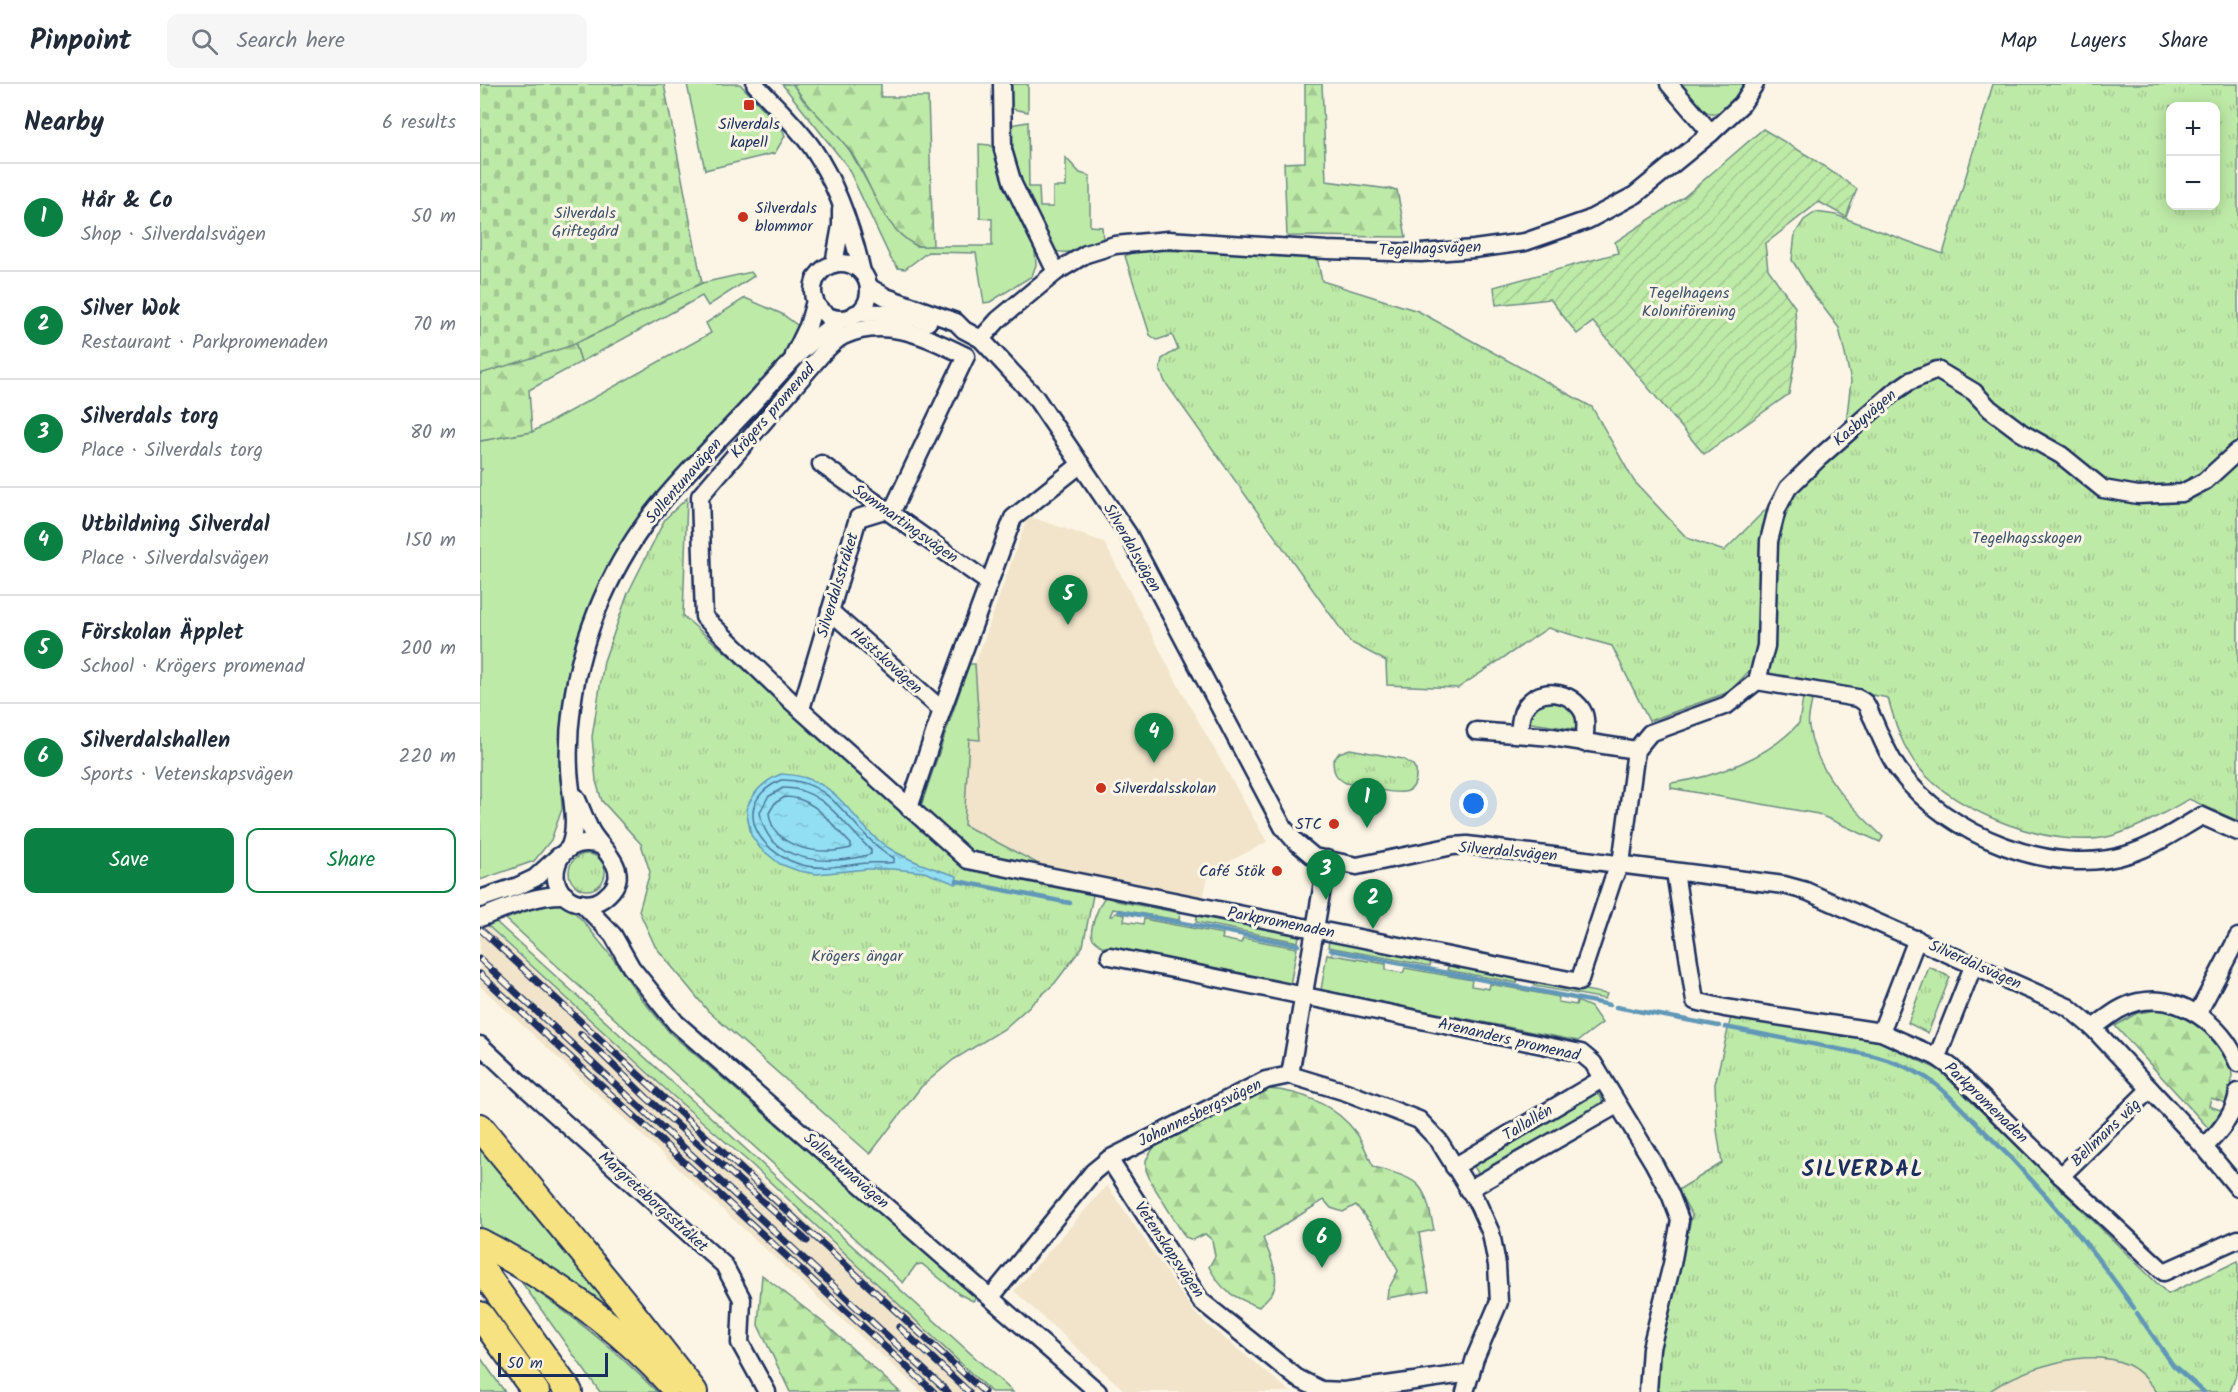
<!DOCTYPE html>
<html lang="en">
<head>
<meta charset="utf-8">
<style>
	body { margin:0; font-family:Kalam,sans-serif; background:#f6f6f7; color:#1f2937 }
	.controls { position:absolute; right:18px; top:18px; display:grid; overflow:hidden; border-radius:12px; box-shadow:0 3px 15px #0003 }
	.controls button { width:54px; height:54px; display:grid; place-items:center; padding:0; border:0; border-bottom:2px solid #e0e1e3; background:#fff; color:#1f2937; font:30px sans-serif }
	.scale { position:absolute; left:18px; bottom:15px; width:110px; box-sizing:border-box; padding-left:6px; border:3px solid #1b2f5e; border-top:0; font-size:16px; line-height:21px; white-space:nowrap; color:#1b2f5e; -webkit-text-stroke:4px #fcf5e5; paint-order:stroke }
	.you { position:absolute; left:994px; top:720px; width:21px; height:21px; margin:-15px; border:4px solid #fff; border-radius:50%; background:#1a73e8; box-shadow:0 0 0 9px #1a73e833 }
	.badge { display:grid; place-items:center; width:39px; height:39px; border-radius:50%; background:#0b8043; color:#fff; font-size:20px; font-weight:700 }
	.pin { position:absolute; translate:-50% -50px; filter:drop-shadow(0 2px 3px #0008) }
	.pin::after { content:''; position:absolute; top:32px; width:21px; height:18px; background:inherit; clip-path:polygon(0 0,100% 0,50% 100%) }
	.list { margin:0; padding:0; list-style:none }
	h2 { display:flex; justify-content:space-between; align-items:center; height:78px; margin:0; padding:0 24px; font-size:26px }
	h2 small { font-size:20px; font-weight:400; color:#747a83 }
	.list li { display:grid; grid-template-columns:39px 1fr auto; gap:18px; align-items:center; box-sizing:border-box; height:108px; padding:0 24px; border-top:2px solid #e0e1e3 }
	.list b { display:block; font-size:22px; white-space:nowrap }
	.list p { margin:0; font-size:20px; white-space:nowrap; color:#747a83 }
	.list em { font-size:20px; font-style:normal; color:#747a83 }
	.actions { display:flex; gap:12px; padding:18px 24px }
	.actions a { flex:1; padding:14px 0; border:2px solid #0b8043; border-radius:12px; text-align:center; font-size:21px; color:#0b8043 }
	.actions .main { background:#0b8043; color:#fff }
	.icon { flex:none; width:33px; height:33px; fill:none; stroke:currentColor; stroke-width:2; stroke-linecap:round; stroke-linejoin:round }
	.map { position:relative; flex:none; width:1758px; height:1308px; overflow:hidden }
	header { display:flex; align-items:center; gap:36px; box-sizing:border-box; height:84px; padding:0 30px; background:#fff; border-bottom:2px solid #e0e1e3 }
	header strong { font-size:28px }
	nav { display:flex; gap:33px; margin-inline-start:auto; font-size:21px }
	.search { width:420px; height:54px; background:#f6f6f7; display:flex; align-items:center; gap:15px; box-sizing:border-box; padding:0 21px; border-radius:12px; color:#747a83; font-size:22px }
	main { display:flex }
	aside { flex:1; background:#fff }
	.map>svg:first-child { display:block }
</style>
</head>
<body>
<header>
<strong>Pinpoint</strong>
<div class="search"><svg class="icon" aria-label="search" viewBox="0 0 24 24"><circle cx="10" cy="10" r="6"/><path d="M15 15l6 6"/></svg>Search here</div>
<nav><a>Map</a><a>Layers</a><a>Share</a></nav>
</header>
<main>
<aside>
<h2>Nearby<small>6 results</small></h2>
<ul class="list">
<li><span class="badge">1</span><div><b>Hår &amp; Co</b><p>Shop · Silverdalsvägen</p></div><em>50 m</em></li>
<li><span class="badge">2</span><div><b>Silver Wok</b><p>Restaurant · Parkpromenaden</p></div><em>70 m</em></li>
<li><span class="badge">3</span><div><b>Silverdals torg</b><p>Place · Silverdals torg</p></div><em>80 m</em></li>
<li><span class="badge">4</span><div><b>Utbildning Silverdal</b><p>Place · Silverdalsvägen</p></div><em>150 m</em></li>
<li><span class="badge">5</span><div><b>Förskolan Äpplet</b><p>School · Krögers promenad</p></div><em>200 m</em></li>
<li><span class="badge">6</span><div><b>Silverdalshallen</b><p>Sports · Vetenskapsvägen</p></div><em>220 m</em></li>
</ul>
<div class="actions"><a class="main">Save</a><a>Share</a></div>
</aside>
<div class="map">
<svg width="1758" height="1308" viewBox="0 0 1758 1308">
	<defs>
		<pattern id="forest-firs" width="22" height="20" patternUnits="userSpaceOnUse" patternTransform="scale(1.5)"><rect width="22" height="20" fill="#beeaa7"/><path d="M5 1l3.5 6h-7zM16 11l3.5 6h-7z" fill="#a3c992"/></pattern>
		<pattern id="cemetery-stones" width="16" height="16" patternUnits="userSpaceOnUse" patternTransform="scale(1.5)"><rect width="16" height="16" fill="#beeaa7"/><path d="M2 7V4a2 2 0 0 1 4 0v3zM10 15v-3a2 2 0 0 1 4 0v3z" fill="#a3c992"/></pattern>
		<pattern id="park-tufts" width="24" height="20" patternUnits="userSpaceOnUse" patternTransform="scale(1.5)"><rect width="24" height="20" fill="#beeaa7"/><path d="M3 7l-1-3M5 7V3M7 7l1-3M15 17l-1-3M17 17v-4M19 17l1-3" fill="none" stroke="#a3c992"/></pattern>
		<pattern id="garden-furrows" width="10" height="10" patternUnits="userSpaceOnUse" patternTransform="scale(1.5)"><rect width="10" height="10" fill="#beeaa7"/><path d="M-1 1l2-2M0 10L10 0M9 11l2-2" fill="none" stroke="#a3c992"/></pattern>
		<pattern id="water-ripples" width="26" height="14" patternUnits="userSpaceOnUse" patternTransform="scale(1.5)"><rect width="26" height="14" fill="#92def2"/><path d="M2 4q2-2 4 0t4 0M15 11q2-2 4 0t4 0" fill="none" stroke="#7dbfd2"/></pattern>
	</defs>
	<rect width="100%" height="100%" fill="#fcf5e5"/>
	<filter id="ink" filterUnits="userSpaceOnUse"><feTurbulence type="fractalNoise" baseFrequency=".0167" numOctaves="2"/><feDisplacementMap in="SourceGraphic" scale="12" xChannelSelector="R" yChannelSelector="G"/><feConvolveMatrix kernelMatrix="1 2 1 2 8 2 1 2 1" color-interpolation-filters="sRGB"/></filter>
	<g filter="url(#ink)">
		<!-- built -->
		<g fill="#f1e4ca">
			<polygon points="548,432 624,458 697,599 787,758 729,788 722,820 572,787 484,741 489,655 500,655 495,580"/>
			<polygon points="0,837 448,1248 511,1308 442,1308 344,1219 0,902"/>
			<polygon points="627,1101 714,1228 729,1242 811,1308 646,1308 534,1207"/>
			<polygon points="1624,1274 1648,1280 1668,1296 1677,1308 1508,1308 1524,1297 1553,1285 1588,1276"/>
		</g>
		<!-- grass -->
		<g fill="#beeaa7" stroke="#6c8c82" stroke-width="1.5">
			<polygon points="207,0 260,0 303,46 305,52 295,69 225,86"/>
			<polygon points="302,0 313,0 323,16 347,39 369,65 404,129 436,162 512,162 512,135 500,134 499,60 510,61 513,64 534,124 555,167 556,181 552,192 510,218 504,219 496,169 448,168 425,185 418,184 411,175 367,82"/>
			<polygon points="529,0 548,0 548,28 533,25 529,22"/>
			<path d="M1201 0H1265C1257 11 1241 39 1224 26 1215 20 1208 8 1201 0Z"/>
			<path d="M548 38 549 103H559L560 123H573V103H586V74L600 89 610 92V142L622 143 623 156C608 160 587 175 573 165 557 133 522 76 530 41Z"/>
			<polygon points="271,188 274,192 228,222 222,212 101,278 94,255 222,199"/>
			<polygon points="265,214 302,230 321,244 306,269 200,385 111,521 93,572 84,615 80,684 82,725 71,756 54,777 0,796 0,388 2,385 0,385 0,357 52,348 231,249 226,239"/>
			<polygon points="489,580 495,580 500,656 489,655 484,741 572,787 490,770 441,722"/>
			<path d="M1323 614 1332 616C1331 624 1327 635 1329 643 1336 689 1372 723 1403 753L1400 758 1338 730 1191 704V699C1235 694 1290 672 1319 639Z"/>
			<polygon points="1083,616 1097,631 1099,646 1044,638 1060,617"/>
			<path d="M626 812 637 817 700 829 699 836 633 825 630 832H633L635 829 645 831 644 837 663 840 664 835 743 850 742 855 761 859 763 854 817 864 810 901 623 863C619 860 614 857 612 853 609 844 620 818 626 812Z"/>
			<polygon points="65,820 81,820 92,826 103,837 132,873 161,914 190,949 497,1212 493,1217 479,1210 442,1180 436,1181 423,1199 26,835"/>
			<polygon points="717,832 819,852 818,858 716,838"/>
			<polygon points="15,837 533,1308 511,1308 271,1080 194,1013 6,840"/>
			<polygon points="849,857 951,877 950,882 848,863"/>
			<polygon points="847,870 906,880 906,886 923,889 925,884 992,896 991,902 1009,905 1010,900 1079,913 1078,918 1096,921 1097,917 1111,923 1122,939 1098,957 841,906"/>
			<polygon points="969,880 1038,893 1037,899 967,886"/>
			<polygon points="1055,897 1127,910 1125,915 1054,902"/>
			<path d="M1115 1008C1122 1012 1124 1017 1120 1024L1000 1092 991 1078Z"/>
			<polygon points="0,1061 145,1237 67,1181 1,1144"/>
			<path d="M40 1196C90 1229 135 1265 177 1308H120Z"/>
			<polygon points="0,1273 25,1308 0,1308"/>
		</g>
		<!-- forest -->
		<g fill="url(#forest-firs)" stroke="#6c8c82" stroke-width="1.5">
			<path d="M313 0H401V13H448L453 162C447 162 439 163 435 161 398 141 391 93 367 63 350 41 327 24 313 0Z"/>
			<polygon points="825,0 842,0 846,97 917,106 926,153 807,152 804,79 825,78"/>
			<polygon points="0,166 94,255 101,278 49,306 52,348 0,357"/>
			<polygon points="1678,926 1699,929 1731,946 1751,982 1752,992 1749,1020 1731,1014 1729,1022 1746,1028 1732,1048 1635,942 1657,929"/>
			<path d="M787 1005C822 1007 856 1021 877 1050 884 1060 888 1073 894 1083 942 1096 944 1098 954 1146L939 1149 949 1207 907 1214 908 1206 918 1187 900 1152 876 1121 863 1128 851 1124 844 1116 783 1154C788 1167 800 1190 794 1205 792 1211 783 1218 779 1223 752 1212 743 1209 729 1183L735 1172 732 1156 725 1150 713 1156 705 1153 671 1098 666 1086V1076L677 1058Z"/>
			<polygon points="282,1191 344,1239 420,1308 310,1308 278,1241"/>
		</g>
		<!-- cemetery -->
		<polygon fill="url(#cemetery-stones)" stroke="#6c8c82" stroke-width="1.5" points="0,0 184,0 222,199 90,262 0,290"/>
		<!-- park -->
		<g fill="url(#park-tufts)" stroke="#6c8c82" stroke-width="1.5" fill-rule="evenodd">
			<path d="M1513 0H1758V737L1709 715C1684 729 1659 744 1631 752 1575 767 1476 729 1439 684 1422 663 1415 639 1408 614L1269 587 1249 608 1169 637 1132 562 1068 544 978 604 907 601 906 577 870 558 685 298 680 285 682 275 698 265 692 251 677 256 670 251 645 172 657 166 836 169 842 197 938 227 1112 323 1154 397 1207 454 1244 467 1365 347 1371 297 1359 244 1331 207 1312 176 1315 150 1324 136 1336 128 1356 131 1463 170ZM1690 22H1736V122H1690Z"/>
			<polygon points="207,414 203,532 294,610 368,679 487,780 614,806 603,862 575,899 524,945 473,976 441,1003 390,1070 228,927 175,862 159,827 170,788 161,760 122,717 116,697 112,653 124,577 148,509 185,435"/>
			<path d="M870 665 923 675 933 681 936 686C938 714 919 709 899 706 888 704 877 702 866 699 856 694 853 688 853 677L859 669Z"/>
			<circle cx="107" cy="788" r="18"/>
			<polygon points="1449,883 1470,893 1448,949 1428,939"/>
			<path d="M1251 933 1398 957 1459 986 1688 1210 1758 1177V1285L1750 1308H1677C1669 1297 1659 1285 1646 1280 1606 1263 1542 1285 1508 1308H1175L1179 1269 1212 1131 1198 1106 1242 1079 1237 1046 1235 1000Z"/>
		</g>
		<!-- garden -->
		<polygon fill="url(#garden-furrows)" stroke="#6c8c82" stroke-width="1.5" points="1283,45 1330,73 1377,105 1366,133 1339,118 1285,160 1288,185 1315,223 1317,264 1309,310 1224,370 1113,238 1097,250 1070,215 1016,221 1014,203 1138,169 1135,158 1204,113"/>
		<!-- water -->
		<path fill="url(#water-ripples)" stroke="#6298b7" stroke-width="1.5" d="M301 690C364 692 367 739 412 766 432 778 455 785 477 792L476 800 444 788 412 785H387L337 790 319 787 300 780 280 764 271 751 266 725C274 708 282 698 301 690Z"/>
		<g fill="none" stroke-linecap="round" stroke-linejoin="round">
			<!-- shore -->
			<g stroke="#4b7599" stroke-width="1.5">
				<path d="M301 696C357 694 371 751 414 774V778C406 780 396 778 387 779 364 781 341 787 319 780 276 767 250 719 301 696Z"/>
				<path d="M303 704C343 703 364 742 391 766V770C351 782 287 781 280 728L288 713Z"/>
				<path d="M305 713C336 713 351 741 371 760V764C342 772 293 766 289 729L295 719Z"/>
			</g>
			<!-- stream -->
			<g stroke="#6298b7" stroke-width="4.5">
				<polyline points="477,797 590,819"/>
				<polyline points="639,827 818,861"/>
				<polyline points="851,866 1130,921"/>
				<polyline points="1136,923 1239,942"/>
				<path d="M1245 943 1394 972C1412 977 1429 983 1445 993 1465 1005 1482 1026 1499 1042 1557 1098 1608 1158 1654 1224"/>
				<polyline points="1657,1229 1693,1281 1724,1308"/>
			</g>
			<defs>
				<g id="minor">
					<path d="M275 0C294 21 317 42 333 65 358 102 372 145 382 188"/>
					<polyline points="522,0 523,66 533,100 576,188"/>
					<polyline points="1189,0 1231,49"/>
					<circle cx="361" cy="207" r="28"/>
					<polyline points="354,180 361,142 361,126"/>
					<polyline points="389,203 406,213 476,238 484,246 501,255 555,313 648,450 803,743 815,757 834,773 877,782 973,762 987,761 1304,801 1326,807 1588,923 1613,944 1724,1063 1758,1104"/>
					<path d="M375 230C400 227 424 229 448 238"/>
					<polyline points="501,255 518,236 576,188 606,170 635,161 688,156 847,166 941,169 994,165 1045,158 1108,136 1155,111 1231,49 1262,20 1275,0"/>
					<polyline points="314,271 328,242 335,217"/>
					<polyline points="341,380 509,499"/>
					<polyline points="350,527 462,626"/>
					<path d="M1277 597 1377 614C1379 615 1382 616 1385 619 1388 622 1390 630 1393 635 1401 653 1408 672 1420 688 1466 750 1573 795 1649 770 1675 762 1699 745 1722 732L1758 748"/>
					<path d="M321 625 378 434 414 423 486 272C447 253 406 232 363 252 355 256 348 264 342 270L220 412 224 533 311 617 488 776 1099 898 1133 795 1141 780 1156 666 1170 649 1247 621 1277 597 1286 562 1289 457 1297 425 1308 404 1340 373 1414 308 1430 297 1457 286 1494 308 1510 325 1542 349 1581 371 1623 405 1658 411 1702 409 1725 397 1758 367"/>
					<polyline points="996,647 1072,653 1156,666"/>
					<path d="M1039 650C1040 643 1040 634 1043 627 1055 601 1093 605 1104 630 1107 639 1105 649 1104 659"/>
					<path d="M96 713C101 724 105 736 111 747 122 767 156 788 125 813 118 819 108 821 99 819 58 809 74 745 122 762"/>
					<polyline points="429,724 462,626 533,434 601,380"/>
					<path d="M90 762C99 738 90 710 89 685 88 664 89 643 92 622 101 549 134 476 180 420 207 387 238 357 267 326 296 294 325 258 362 235"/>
					<polyline points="1195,788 1215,917 1245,924 1401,948 1457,973 1471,983 1581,1092 1684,1188 1758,1155"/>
					<polyline points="0,815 38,802 55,794 79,772"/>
					<polyline points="102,819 133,851 151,883 196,939 618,1308"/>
					<path d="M0 834C26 824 56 810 85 811"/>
					<polyline points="630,872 1101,969 1113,979 1173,1078 1190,1110 1200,1136 1192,1180 1171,1264 1168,1308"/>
					<polyline points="1718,929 1758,853"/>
					<path d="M1613 944C1627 934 1640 922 1658 918 1701 909 1742 941 1758 979"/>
					<polyline points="1401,948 1437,855"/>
					<polyline points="0,961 48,1006 244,1181 262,1215 260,1259 287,1308"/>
					<polyline points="1457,973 1494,880"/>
					<polyline points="810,991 847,775"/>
					<path d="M1724 1063C1739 1049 1755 1030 1758 1008"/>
					<polyline points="629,1075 721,1217 817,1294 841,1306 864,1307 991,1289"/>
					<polyline points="974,1083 1122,995"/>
					<polyline points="1581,1092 1670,1005"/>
					<polyline points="988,1106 1137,1021"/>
					<polyline points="511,1213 613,1088 629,1075 786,996 810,991 866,1008 939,1036 959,1057 998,1120 1011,1149 1017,1181 1019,1218 995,1274 985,1308"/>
				</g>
				<g id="highway">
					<polyline points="0,1043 146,1221 214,1308"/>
					<path d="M0 1158C69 1194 137 1240 190 1299"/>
					<polyline points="0,1183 89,1308"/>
					<polyline points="0,1231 56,1308"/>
				</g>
			</defs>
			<!-- minor casing -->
			<use href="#minor" stroke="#1b2f5e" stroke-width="21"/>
			<!-- highway casing -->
			<use href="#highway" stroke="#1b2f5e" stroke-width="30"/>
			<!-- minor -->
			<use href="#minor" stroke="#fcf5e5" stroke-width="16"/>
			<!-- highway -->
			<use href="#highway" stroke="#f7e281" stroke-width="26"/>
			<defs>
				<g id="rail">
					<polyline points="0,845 504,1308"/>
					<polyline points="0,875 468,1308"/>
					<polyline points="0,890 454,1308"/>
					<polyline points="101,950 167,1014 327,1157"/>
					<polyline points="419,1243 489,1308"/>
				</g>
			</defs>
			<!-- rail casing -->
			<use href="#rail" stroke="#1b2f5e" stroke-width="7"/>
			<!-- rail -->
			<use href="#rail" stroke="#fcf5e5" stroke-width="4.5" stroke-dasharray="14" stroke-linecap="butt"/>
		</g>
	</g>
	<!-- markers -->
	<g fill="#c8321e" stroke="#fcf5e5" stroke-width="2">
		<rect x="263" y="15" width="12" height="12" rx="3"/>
		<circle cx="263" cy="133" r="6"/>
		<circle cx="621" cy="704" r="6"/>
		<circle cx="854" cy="740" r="6"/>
		<circle cx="797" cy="787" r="6"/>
	</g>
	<g text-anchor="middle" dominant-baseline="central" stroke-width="6" stroke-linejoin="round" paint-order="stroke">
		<!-- poi labels -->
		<g font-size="16" fill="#1b2f5e" stroke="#fcf5e5" text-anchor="start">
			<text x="269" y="40" text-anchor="middle">Silverdals<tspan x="269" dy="18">kapell</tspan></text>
			<text x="275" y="124">Silverdals<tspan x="275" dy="18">blommor</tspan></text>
			<text x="633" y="704">Silverdalsskolan</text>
			<text x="842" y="740" text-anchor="end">STC</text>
			<text x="785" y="787" text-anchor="end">Café Stök</text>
		</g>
		<!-- park labels -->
		<g font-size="16" fill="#3c546d" stroke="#fcf5e5">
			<text x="105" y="129">Silverdals<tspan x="105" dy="18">Griftegård</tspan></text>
			<text x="1209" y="209">Tegelhagens<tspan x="1209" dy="18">Koloniförening</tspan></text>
			<text x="1547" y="454">Tegelhagsskogen</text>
			<text x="377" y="872">Krögers ängar</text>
		</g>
		<!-- street labels -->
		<g font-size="16" fill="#1b2f5e" stroke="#fcf5e5">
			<text transform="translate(950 165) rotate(-2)">Tegelhagsvägen</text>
			<text transform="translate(293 327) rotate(-49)">Krögers promenad</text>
			<text transform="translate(1385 334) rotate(-41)">Kasbyvägen</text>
			<text transform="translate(204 397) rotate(-49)">Sollentunavägen</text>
			<text transform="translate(425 440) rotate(35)">Sommartingsvägen</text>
			<text transform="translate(652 464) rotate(60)">Silverdalsvägen</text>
			<text transform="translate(358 501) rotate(-73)">Silverdalsstråket</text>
			<text transform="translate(406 577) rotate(42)">Hästskovägen</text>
			<text transform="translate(1028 768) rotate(5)">Silverdalsvägen</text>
			<text transform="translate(801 839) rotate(11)">Parkpromenaden</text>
			<text transform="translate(1495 881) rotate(24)">Silverdalsvägen</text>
			<text transform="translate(1029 956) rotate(13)">Arenanders promenad</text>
			<text transform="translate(1506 1019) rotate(44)">Parkpromenaden</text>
			<text transform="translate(720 1029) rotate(-26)">Johannesbergsvägen</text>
			<text transform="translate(1048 1039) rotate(-31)">Tallallén</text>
			<text transform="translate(1626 1049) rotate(-44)">Bellmans väg</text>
			<text transform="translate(366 1087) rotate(41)">Sollentunavägen</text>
			<text transform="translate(173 1118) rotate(42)">Margreteborgsstråket</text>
			<text transform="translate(689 1166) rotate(56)">Vetenskapsvägen</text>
		</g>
		<!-- district labels -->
		<g font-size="22" font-weight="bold" letter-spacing="1.5" fill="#1b2f5e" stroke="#fcf5e5">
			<text x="1383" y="1086">SILVERDAL</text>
		</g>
	</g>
</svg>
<div class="controls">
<button>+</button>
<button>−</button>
</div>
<div class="scale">50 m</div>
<div class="you"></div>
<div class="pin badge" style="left:887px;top:744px">1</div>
<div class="pin badge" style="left:893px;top:845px">2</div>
<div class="pin badge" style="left:846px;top:816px">3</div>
<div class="pin badge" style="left:674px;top:679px">4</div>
<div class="pin badge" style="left:588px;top:541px">5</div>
<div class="pin badge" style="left:842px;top:1184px">6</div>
</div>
</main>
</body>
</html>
